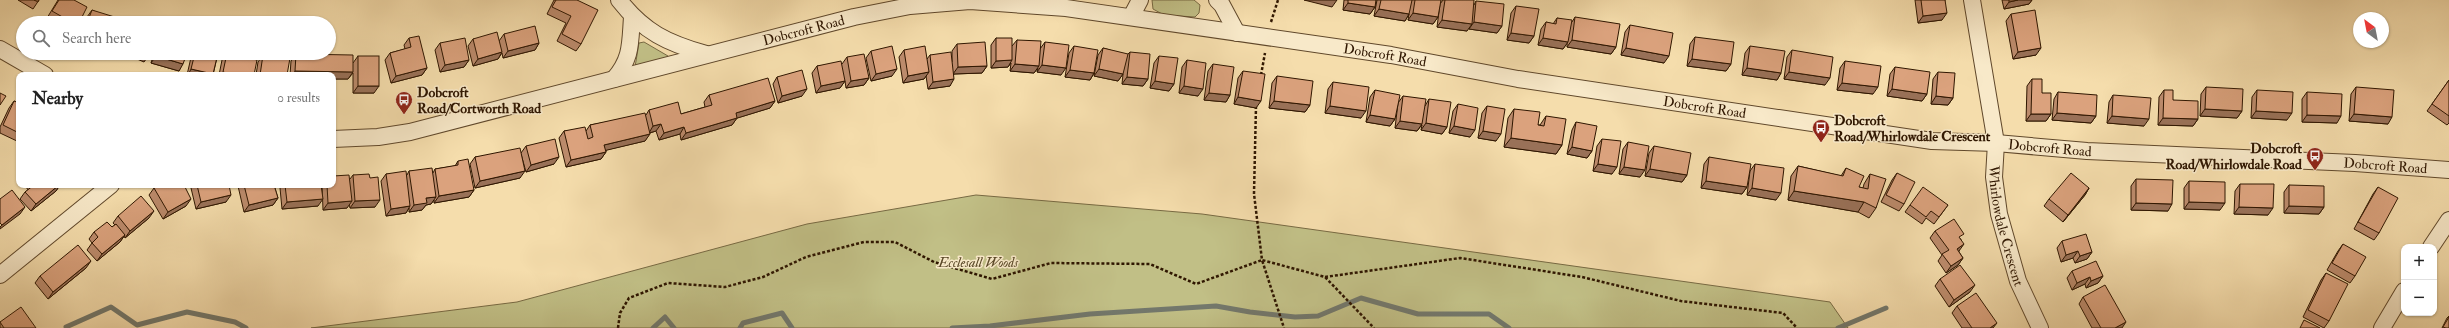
<!DOCTYPE html>
<html lang="en">
<head>
<meta charset="utf-8">
<style>
	body { margin:0; font-family:"IM FELL Double Pica",serif; background:#f2f2f2; color:#222 }
	.controls { position:absolute; right:12px; bottom:12px; display:grid; overflow:hidden; border-radius:8px; box-shadow:0 1px 3px #0004 }
	.controls button { width:36px; height:36px; display:grid; place-items:center; padding:0; border:0; border-bottom:1px solid #e0e0e0; background:#fff; color:#222; font:20px sans-serif }
	.compass { position:absolute; left:2353px; top:12px; width:36px; height:36px; border-radius:50%; background:#fff; box-shadow:0 1px 3px #0004; rotate:328deg }
	.list { margin:0; padding:0; list-style:none }
	h2 { display:flex; justify-content:space-between; align-items:center; height:52px; margin:0; padding:0 16px; font-size:17px }
	h2 small { font-size:13px; font-weight:400; color:#767676 }
	.icon { flex:none; width:22px; height:22px; fill:none; stroke:currentColor; stroke-width:2; stroke-linecap:round; stroke-linejoin:round }
	.map { position:relative; flex:none; width:2449px; height:328px; overflow:hidden }
	.search { position:absolute; background:#fff; box-shadow:0 1px 3px #0004; left:16px; top:16px; width:320px; height:44px; display:flex; align-items:center; gap:10px; box-sizing:border-box; padding:0 14px; border-radius:22px; color:#767676; font-size:15px }
	.panel { position:absolute; background:#fff; box-shadow:0 1px 3px #0004; left:16px; top:72px; width:320px; height:116px; border-radius:8px }
	.map>svg:first-child { display:block }
</style>
</head>
<body>
<div class="map">
<svg width="2449" height="328" viewBox="0 0 2449 328">
	<rect width="100%" height="100%" fill="#f5ddac"/>
	<filter id="stains"><feTurbulence type="fractalNoise" baseFrequency=".005" numOctaves="4"/><feColorMatrix values="0 0 0 0 .2 0 0 0 0 .09 0 0 0 0 .02 0 0 0 .5 -.17"/></filter>
	<radialGradient id="worn" r=".72"><stop offset=".6" stop-color="#630" stop-opacity="0"/><stop offset="1" stop-color="#630" stop-opacity=".3"/></radialGradient>
	<!-- green -->
	<g fill="#c1bf86" stroke="#786a43">
		<polygon points="1152,0 1194,0 1200,5 1199,13 1195,17 1164,15 1153,9"/>
		<polygon points="644,42 668,56 669,63 635,67 639,43"/>
		<polygon points="976,195 1202,214 1830,302 1848,328 311,328 517,302 807,224"/>
	</g>
	<g fill="none" stroke-linecap="round" stroke-linejoin="round">
		<!-- stream -->
		<g stroke="#73786c" stroke-width="5">
			<polyline points="66,327 111,307 137,325 187,312 235,322 246,328"/>
			<polyline points="653,328 665,317 674,328"/>
			<polyline points="740,328 743,323 782,313 792,328"/>
			<polyline points="952,328 990,326 1090,314 1216,306 1250,312 1295,317 1318,316 1361,298 1418,314 1489,314 1509,328"/>
			<polyline points="1838,328 1886,308"/>
		</g>
		<defs>
			<g id="street">
				<path d="M619 0C644 32 667 43 706 54"/>
				<polyline points="1217,0 1222,5 1237,33"/>
				<path id="s1" d="M1972 0 1996 143 1994 177 1999 214 2018 281 2040 328"/>
				<polyline points="1131,17 1140,0"/>
				<polyline points="0,49 45,75"/>
				<path d="M614 79C632 58 630 43 632 17"/>
				<path id="s2" d="M333 139 378 137 410 132 854 17 910 6 970 1 1066 8 1391 55 1518 79 1932 141 1996 143 2087 151 2355 163 2449 170"/>
				<polyline points="2431,247 2449,220"/>
				<polyline points="0,275 111,185"/>
				<polyline points="2382,328 2404,291"/>
			</g>
		</defs>
		<!-- street casing -->
		<use href="#street" stroke="#60482b" stroke-width="18"/>
		<!-- path -->
		<g stroke="#2f1600" stroke-width="2.5" stroke-dasharray="3 2" stroke-linecap="butt">
			<polyline points="1271,22 1278,0"/>
			<polyline points="1261,75 1265,53"/>
			<polyline points="1256,106 1254,194 1262,260 1325,277 1374,328"/>
			<polyline points="1325,277 1460,258 1582,277 1681,301 1783,313 1797,328"/>
			<polyline points="618,328 620,313 629,298 668,283 725,287 763,277 806,257 864,242 895,242 934,262 992,279 1051,263 1150,264 1196,284 1262,260 1284,328"/>
		</g>
		<!-- street -->
		<use href="#street" stroke="#f8e9c9" stroke-width="16"/>
	</g>
	<!-- wall -->
	<g fill="#bc8b6c" stroke="#2f1600">
		<polygon points="18,0 39,0 33,9"/>
		<polygon points="58,0 74,0 79,23 56,23 47,18"/>
		<polygon points="554,0 577,0 581,44 576,51 557,41 566,23 547,14"/>
		<polygon points="1344,0 1376,0 1375,7 1370,14 1343,10"/>
		<polygon points="1377,0 1441,0 1438,17 1433,24 1408,20 1409,14 1405,21 1374,16"/>
		<polygon points="1443,0 1470,0 1474,5 1476,1 1502,26 1497,33 1469,29 1469,27 1467,31 1437,27 1440,4"/>
		<polygon points="1915,0 1945,0 1942,20 1918,23"/>
		<polygon points="2002,0 2032,0 2029,4 2004,9"/>
		<polygon points="1516,6 1534,36 1529,43 1507,40 1511,13"/>
		<polygon points="92,10 120,23 85,23 87,17"/>
		<polygon points="2011,14 2036,55 2013,59 2006,21"/>
		<polygon points="1575,17 1616,47 1611,54 1567,47 1567,43 1563,49 1538,45 1541,29 1546,22 1553,24 1557,18 1572,22"/>
		<polygon points="1630,25 1664,63 1621,55 1625,32"/>
		<polygon points="504,34 539,43 535,50 503,58 502,53 498,59 473,66 468,46 473,39 499,41"/>
		<polygon points="1695,37 1731,64 1726,71 1687,66 1690,44"/>
		<polygon points="409,38 427,68 422,75 391,83 385,60 390,53 405,49 404,45"/>
		<polygon points="996,38 1012,46 1017,40 1040,49 1045,42 1061,75 1037,72 1038,68 1034,73 1010,71 1011,63 1008,67 991,68 991,45"/>
		<polygon points="440,43 469,60 464,67 440,72 435,50"/>
		<polygon points="957,44 987,66 982,73 954,74 950,86 928,89 926,76 924,79 903,83 899,57 904,50 927,59 930,55 952,62 952,51"/>
		<polygon points="1074,46 1094,73 1090,80 1065,77 1069,53"/>
		<polygon points="1750,46 1781,73 1777,80 1742,75 1745,53"/>
		<polygon points="1103,48 1127,55 1130,52 1148,79 1143,86 1122,84 1123,74 1118,81 1094,76 1098,55"/>
		<polygon points="1792,50 1825,85 1784,79 1787,57"/>
		<polygon points="871,51 892,76 871,81 866,58"/>
		<polygon points="154,53 187,53 179,71 151,63"/>
		<polygon points="192,53 218,53 213,75 187,75"/>
		<polygon points="227,53 254,75 219,75 222,60"/>
		<polygon points="296,54 353,63 358,56 374,93 353,93 353,73 348,79 333,79 333,75 290,75 291,61"/>
		<polygon points="263,55 287,75 256,75 258,62"/>
		<polygon points="1159,56 1174,84 1169,91 1150,88 1154,63"/>
		<polygon points="847,57 869,78 864,85 846,88 845,81 840,88 816,93 812,73 817,66 842,64"/>
		<polygon points="1187,60 1198,96 1179,93 1182,67"/>
		<polygon points="1845,61 1873,94 1837,90 1840,68"/>
		<polygon points="1213,64 1230,95 1226,102 1204,100 1208,71"/>
		<polygon points="1895,67 1927,94 1922,101 1887,96 1890,74"/>
		<polygon points="1243,71 1256,108 1234,104 1238,78"/>
		<polygon points="1938,72 1953,98 1948,105 1931,104 1933,79"/>
		<polygon points="1277,76 1310,105 1305,112 1269,108 1272,83"/>
		<polygon points="777,77 802,96 778,103 773,84"/>
		<polygon points="2032,79 2042,93 2051,114 2046,121 2026,121 2027,86"/>
		<polygon points="2449,80 2449,123 2447,125 2427,111"/>
		<polygon points="1333,82 1361,118 1325,113 1328,89"/>
		<polygon points="2206,87 2242,111 2237,118 2200,116 2201,94"/>
		<polygon points="2356,87 2388,124 2349,121 2351,94"/>
		<polygon points="1375,90 1395,119 1390,126 1366,122 1370,97"/>
		<polygon points="2164,90 2173,100 2198,119 2193,126 2158,125 2159,97"/>
		<polygon points="2257,90 2287,120 2251,118 2252,97"/>
		<polygon points="2058,92 2096,116 2091,123 2052,120 2054,99"/>
		<polygon points="2307,92 2337,123 2302,122 2302,99"/>
		<polygon points="709,95 775,101 770,108 737,118 732,125 681,140 680,134 659,140 656,131 650,133 645,141 606,150 606,152 601,159 566,167 559,138 564,131 586,131 590,125 646,115 649,110 681,114 705,107 704,102"/>
		<polygon points="2113,95 2144,126 2107,123 2109,102"/>
		<polygon points="1403,96 1425,106 1429,99 1447,127 1442,134 1421,130 1422,125 1417,131 1395,128 1398,103"/>
		<polygon points="14,101 19,103 19,142 0,133 0,127 9,108"/>
		<polygon points="1458,104 1470,137 1449,133 1453,111"/>
		<polygon points="1487,106 1496,141 1478,138 1482,113"/>
		<polygon points="1514,109 1538,125 1540,125 1546,116 1562,145 1556,154 1504,147 1508,118"/>
		<polygon points="1576,122 1592,151 1587,158 1567,154 1572,130"/>
		<polygon points="1602,139 1612,174 1593,171 1597,146"/>
		<polygon points="1628,142 1640,177 1619,174 1623,149"/>
		<polygon points="526,146 554,164 526,172 521,154 520,178 475,188 470,164 475,157 521,153"/>
		<polygon points="1654,146 1687,175 1682,182 1645,176 1649,153"/>
		<polygon points="1709,157 1747,187 1742,194 1701,188 1704,164"/>
		<polygon points="458,161 474,190 469,197 434,203 434,200 431,204 426,205 422,210 409,212 409,208 406,213 386,216 381,181 386,174 407,175 409,171 433,173 435,169 455,166"/>
		<polygon points="1755,164 1776,200 1747,195 1750,171"/>
		<polygon points="1798,166 1841,176 1846,168 1859,187 1863,188 1864,184 1870,174 1876,208 1869,218 1858,212 1788,200 1791,176"/>
		<polygon points="1897,173 1904,204 1899,211 1881,202 1892,180"/>
		<polygon points="353,175 370,178 375,207 350,208 349,204 347,208 323,210 322,185 333,185 350,179"/>
		<polygon points="2136,179 2168,211 2131,210 2131,186"/>
		<polygon points="2189,181 2220,210 2184,209 2184,188"/>
		<polygon points="2240,184 2268,215 2234,214 2235,191"/>
		<polygon points="25,185 60,185 56,191 31,211 20,199 25,192 28,190"/>
		<polygon points="193,185 229,185 226,202 196,209 191,188"/>
		<polygon points="239,185 274,185 278,198 273,205 244,212 238,186"/>
		<polygon points="282,185 321,185 318,206 282,209 280,188"/>
		<polygon points="2289,185 2324,207 2319,214 2284,213 2284,192"/>
		<polygon points="169,187 186,206 163,219 149,195 154,188"/>
		<polygon points="2378,187 2379,233 2374,240 2354,229 2373,194"/>
		<polygon points="2089,188 2085,195 2063,222 2044,206 2049,199"/>
		<polygon points="1910,205 1948,205 1934,224 1926,218 1922,224 1905,212"/>
		<polygon points="118,216 149,218 125,238 124,236 120,242 97,261 87,250 92,243 89,239 94,232 112,227 115,225 113,223"/>
		<polygon points="1935,231 1961,239 1959,251 1959,252 1963,258 1958,265 1946,273 1938,261 1942,255 1930,238"/>
		<polygon points="2062,241 2092,252 2087,259 2075,263 2073,258 2061,262 2057,248"/>
		<polygon points="2343,244 2355,276 2350,283 2327,270 2338,251"/>
		<polygon points="86,268 48,299 35,283 40,276"/>
		<polygon points="2072,271 2103,276 2098,283 2086,288 2085,284 2072,290 2067,278"/>
		<polygon points="2326,273 2329,321 2324,328 2303,317 2321,280"/>
		<polygon points="1940,279 1970,292 1949,307 1935,286"/>
		<polygon points="2083,297 2122,328 2092,328 2079,304"/>
		<polygon points="1957,306 1993,328 1962,328 1952,313"/>
		<polygon points="2449,316 2449,328 2442,328 2447,318"/>
		<polygon points="0,322 36,328 0,328"/>
	</g>
	<!-- shaded-wall -->
	<g fill="#997158" stroke="#2f1600">
		<polygon points="1304,0 1337,0 1332,7"/>
		<polygon points="2018,0 2032,0 2029,4 2004,9 2009,2"/>
		<polygon points="1348,3 1375,7 1370,14 1343,10"/>
		<polygon points="1379,9 1409,14 1405,21 1374,16"/>
		<polygon points="1413,13 1438,17 1433,24 1408,20"/>
		<polygon points="1947,13 1942,20 1918,23 1923,16"/>
		<polygon points="1442,20 1472,24 1467,31 1437,27"/>
		<polygon points="1474,22 1502,26 1497,33 1469,29"/>
		<polygon points="1511,33 1534,36 1529,43 1507,40"/>
		<polygon points="1543,38 1568,42 1563,49 1538,45"/>
		<polygon points="1572,40 1616,47 1611,54 1567,47"/>
		<polygon points="539,43 535,50 503,58 508,51"/>
		<polygon points="1626,48 1669,56 1664,63 1621,55"/>
		<polygon points="2041,48 2036,55 2013,59 2018,52"/>
		<polygon points="502,52 498,59 473,66 478,59"/>
		<polygon points="123,53 144,53 149,55 144,62"/>
		<polygon points="156,56 183,64 179,71 151,63"/>
		<polygon points="1692,59 1731,64 1726,71 1687,66"/>
		<polygon points="469,60 464,67 440,72 445,65"/>
		<polygon points="1012,60 1008,67 991,68 996,61"/>
		<polygon points="1015,64 1039,66 1034,73 1010,71"/>
		<polygon points="1042,65 1066,68 1061,75 1037,72"/>
		<polygon points="987,66 982,73 953,74 958,67"/>
		<polygon points="427,68 422,75 391,83 396,76"/>
		<polygon points="1747,68 1781,73 1777,80 1742,75"/>
		<polygon points="191,69 213,74 213,75 188,75"/>
		<polygon points="897,69 892,76 871,81 876,74"/>
		<polygon points="1099,69 1123,74 1118,81 1094,76"/>
		<polygon points="1070,70 1094,73 1090,80 1065,77"/>
		<polygon points="295,71 353,72 348,79 333,79 333,75 293,75"/>
		<polygon points="223,72 235,75 221,75"/>
		<polygon points="929,72 924,79 903,83 908,76"/>
		<polygon points="1789,72 1830,78 1825,85 1784,79"/>
		<polygon points="1127,77 1148,79 1143,86 1122,84"/>
		<polygon points="869,78 864,85 846,88 851,81"/>
		<polygon points="954,79 950,86 928,89 933,82"/>
		<polygon points="845,81 840,88 816,93 821,86"/>
		<polygon points="1155,81 1174,84 1169,91 1150,88"/>
		<polygon points="1842,83 1878,87 1873,94 1837,90"/>
		<polygon points="358,86 379,86 374,93 353,93"/>
		<polygon points="1184,86 1203,89 1198,96 1179,93"/>
		<polygon points="807,89 802,96 778,103 782,96"/>
		<polygon points="1892,89 1927,94 1922,101 1887,96"/>
		<polygon points="1209,93 1230,95 1226,102 1204,100"/>
		<polygon points="1936,96 1953,98 1948,105 1931,104"/>
		<polygon points="1238,97 1261,101 1256,108 1234,104"/>
		<polygon points="775,101 770,108 731,120 736,113"/>
		<polygon points="1274,101 1310,105 1305,112 1269,108"/>
		<polygon points="1330,106 1366,111 1361,118 1325,113"/>
		<polygon points="2205,109 2242,111 2237,118 2200,116"/>
		<polygon points="2256,111 2292,113 2287,120 2251,118"/>
		<polygon points="2057,113 2096,116 2091,123 2052,120"/>
		<polygon points="2031,114 2051,114 2046,121 2026,121"/>
		<polygon points="2354,114 2392,117 2388,124 2349,121"/>
		<polygon points="1370,115 1395,119 1390,126 1366,122"/>
		<polygon points="2307,115 2341,116 2337,123 2302,122"/>
		<polygon points="2112,116 2149,119 2144,126 2107,123"/>
		<polygon points="737,118 732,125 681,140 686,133"/>
		<polygon points="2163,118 2198,119 2193,126 2158,125"/>
		<polygon points="1400,121 1422,124 1417,131 1395,128"/>
		<polygon points="1426,123 1447,127 1442,134 1421,130"/>
		<polygon points="661,124 656,131 649,133 653,126"/>
		<polygon points="1454,126 1475,130 1470,137 1449,133"/>
		<polygon points="684,127 680,134 659,140 664,133"/>
		<polygon points="1483,131 1501,134 1496,141 1478,138"/>
		<polygon points="650,134 645,141 599,152 604,145"/>
		<polygon points="1511,138 1562,145 1556,154 1504,147"/>
		<polygon points="1572,147 1592,151 1587,158 1567,154"/>
		<polygon points="606,152 601,159 566,167 571,160"/>
		<polygon points="559,157 554,164 526,172 531,165"/>
		<polygon points="1598,164 1617,167 1612,174 1593,171"/>
		<polygon points="1624,167 1645,170 1640,177 1619,174"/>
		<polygon points="1650,169 1687,175 1682,182 1645,176"/>
		<polygon points="525,171 520,178 475,188 480,181"/>
		<polygon points="1706,181 1747,187 1742,194 1701,188"/>
		<polygon points="59,185 60,185 56,191 31,211 36,204"/>
		<polygon points="1752,188 1781,193 1776,200 1747,195"/>
		<polygon points="2089,188 2085,195 2063,222 2068,215"/>
		<polygon points="474,190 469,197 434,203 439,196"/>
		<polygon points="1794,191 1864,202 1858,212 1788,200"/>
		<polygon points="231,195 226,202 196,209 201,202"/>
		<polygon points="436,197 431,204 426,205 422,210 409,212 414,205 426,198"/>
		<polygon points="278,198 273,205 244,212 249,205"/>
		<polygon points="191,199 186,206 163,219 168,212"/>
		<polygon points="323,199 318,206 282,209 287,202"/>
		<polygon points="380,200 375,207 350,208 355,201"/>
		<polygon points="352,201 347,208 323,210 328,203"/>
		<polygon points="2189,202 2225,203 2220,210 2184,209"/>
		<polygon points="2136,203 2172,204 2168,211 2131,210"/>
		<polygon points="410,206 406,213 386,216 391,209"/>
		<polygon points="2289,206 2324,207 2319,214 2284,213"/>
		<polygon points="25,207 20,214 0,229 0,227 2,225"/>
		<polygon points="2239,207 2273,208 2268,215 2234,214"/>
		<polygon points="154,211 149,218 125,238 130,231"/>
		<polygon points="125,235 120,242 97,261 102,254"/>
		<polygon points="1964,244 1959,251 1952,256 1957,249"/>
		<polygon points="2078,251 2073,258 2061,262 2066,255"/>
		<polygon points="2092,252 2087,259 2075,263 2080,256"/>
		<polygon points="1963,258 1958,265 1946,273 1951,266"/>
		<polygon points="91,261 86,268 48,299 53,292"/>
		<polygon points="2103,276 2098,283 2086,288 2091,281"/>
		<polygon points="2090,277 2085,284 2072,290 2077,283"/>
		<polygon points="1975,285 1970,292 1949,307 1954,300"/>
		<polygon points="2126,322 2122,328 2115,328"/>
		<polygon points="1997,323 1993,328 1990,328"/>
	</g>
	<!-- building -->
	<g fill="#dba27d" stroke="#2f1600">
		<polygon points="34,0 39,0 38,2"/>
		<polygon points="59,0 74,0 87,7 79,23 73,23 52,11"/>
		<polygon points="556,0 577,0 598,10 581,44 562,34 571,16 552,7"/>
		<polygon points="1348,0 1376,0 1375,7 1348,3"/>
		<polygon points="1381,0 1412,0 1409,14 1379,9"/>
		<polygon points="1415,0 1441,0 1438,17 1413,13"/>
		<polygon points="1445,0 1474,0 1472,24 1442,20"/>
		<polygon points="1921,0 1945,0 1947,13 1923,16"/>
		<polygon points="2009,0 2018,0 2009,2"/>
		<polygon points="1476,1 1504,4 1502,26 1474,22"/>
		<polygon points="1516,6 1539,9 1534,36 1511,33"/>
		<polygon points="92,10 121,19 120,23 87,23"/>
		<polygon points="2035,10 2041,48 2018,52 2011,14"/>
		<polygon points="1575,17 1620,24 1616,47 1572,40"/>
		<polygon points="1557,18 1572,20 1568,42 1543,38 1546,22 1556,24"/>
		<polygon points="1630,25 1673,33 1669,56 1626,48"/>
		<polygon points="535,26 539,43 508,51 504,34"/>
		<polygon points="497,32 502,52 478,59 473,39"/>
		<polygon points="419,36 427,68 396,76 390,53 411,47 409,38"/>
		<polygon points="1695,37 1734,42 1731,64 1692,59"/>
		<polygon points="465,38 469,60 445,65 440,43"/>
		<polygon points="996,38 1012,38 1012,60 996,61"/>
		<polygon points="1017,40 1041,41 1039,66 1015,64"/>
		<polygon points="985,42 987,66 958,67 957,44"/>
		<polygon points="1045,42 1069,45 1066,68 1042,65"/>
		<polygon points="892,46 897,69 876,74 871,51"/>
		<polygon points="925,46 929,72 908,76 904,50"/>
		<polygon points="1074,46 1098,50 1094,73 1070,70"/>
		<polygon points="1750,46 1785,51 1781,73 1747,68"/>
		<polygon points="1103,48 1128,54 1123,74 1099,69"/>
		<polygon points="1792,50 1833,57 1830,78 1789,72"/>
		<polygon points="951,52 954,79 933,82 930,55"/>
		<polygon points="1130,52 1150,54 1148,79 1127,77"/>
		<polygon points="144,53 150,53 149,55"/>
		<polygon points="157,53 187,53 183,64 156,56"/>
		<polygon points="195,53 218,53 213,74 191,69"/>
		<polygon points="227,53 257,60 254,75 235,75 223,72"/>
		<polygon points="296,54 353,55 353,72 295,71"/>
		<polygon points="864,54 869,78 851,81 847,57"/>
		<polygon points="263,55 290,58 287,75 260,75"/>
		<rect x="358" y="56" width="21" height="30"/>
		<polygon points="1159,56 1178,58 1174,84 1155,81"/>
		<polygon points="1187,60 1206,63 1203,89 1184,86"/>
		<polygon points="841,61 845,81 821,86 817,66"/>
		<polygon points="1845,61 1881,66 1878,87 1842,83"/>
		<polygon points="1213,64 1234,67 1230,95 1209,93"/>
		<polygon points="1895,67 1930,72 1927,94 1892,89"/>
		<polygon points="802,70 807,89 782,96 777,77"/>
		<polygon points="1243,71 1265,74 1261,101 1238,97"/>
		<polygon points="1938,72 1955,73 1953,98 1936,96"/>
		<polygon points="1277,76 1313,81 1310,105 1274,101"/>
		<polygon points="768,78 775,101 736,113 737,118 686,133 684,127 664,133 661,124 653,126 649,110 678,102 681,114 712,105 709,95"/>
		<polygon points="2032,79 2042,79 2042,93 2051,93 2051,114 2031,114"/>
		<polygon points="2449,80 2449,116 2432,104"/>
		<polygon points="1333,82 1369,87 1366,111 1330,106"/>
		<polygon points="2206,87 2243,89 2242,111 2205,109"/>
		<polygon points="2356,87 2394,90 2392,117 2354,114"/>
		<polygon points="1375,90 1400,95 1395,119 1370,115"/>
		<polygon points="2164,90 2173,90 2173,100 2198,101 2198,119 2163,118"/>
		<polygon points="2257,90 2293,92 2292,113 2256,111"/>
		<polygon points="2058,92 2097,95 2096,116 2057,113"/>
		<polygon points="2307,92 2342,94 2341,116 2307,115"/>
		<polygon points="0,93 6,96 0,105"/>
		<polygon points="2113,95 2151,98 2149,119 2112,116"/>
		<polygon points="1403,96 1426,99 1422,124 1400,121"/>
		<polygon points="1429,99 1451,102 1447,127 1426,123"/>
		<polygon points="14,101 19,103 19,133 3,125"/>
		<polygon points="1458,104 1478,108 1475,130 1454,126"/>
		<polygon points="1487,106 1505,109 1501,134 1483,131"/>
		<polygon points="1514,109 1540,112 1538,125 1544,126 1546,116 1566,119 1562,145 1511,138"/>
		<polygon points="645,113 650,134 604,145 606,152 571,160 564,131 585,127 588,139 593,137 590,125"/>
		<polygon points="1576,122 1597,126 1592,151 1572,147"/>
		<polygon points="555,139 559,157 531,165 526,146"/>
		<polygon points="1602,139 1621,141 1617,167 1598,164"/>
		<polygon points="1628,142 1649,146 1645,170 1624,167"/>
		<polygon points="1654,146 1691,153 1687,175 1650,169"/>
		<polygon points="520,148 525,171 480,181 475,157"/>
		<polygon points="1709,157 1751,164 1747,187 1706,181"/>
		<polygon points="468,159 474,190 439,196 435,169 458,165 458,161"/>
		<polygon points="1755,164 1784,168 1781,193 1752,188"/>
		<polygon points="1798,166 1843,176 1846,168 1864,176 1859,187 1868,189 1870,174 1886,179 1876,208 1864,202 1794,191"/>
		<polygon points="432,168 436,197 426,198 427,203 414,205 409,171"/>
		<polygon points="406,171 410,206 391,209 386,174"/>
		<polygon points="1897,173 1915,182 1904,204 1886,195"/>
		<polygon points="2071,173 2089,188 2068,215 2049,199"/>
		<polygon points="369,174 370,178 378,177 380,200 355,201 353,175"/>
		<polygon points="349,175 352,201 328,203 327,185 333,185 333,176"/>
		<polygon points="2136,179 2173,180 2172,204 2136,203"/>
		<polygon points="2189,181 2225,182 2225,203 2189,202"/>
		<polygon points="2240,184 2274,184 2273,208 2239,207"/>
		<polygon points="34,185 59,185 36,204 25,192"/>
		<polygon points="159,185 168,185 169,187 173,185 184,185 191,199 168,212 154,188"/>
		<polygon points="197,185 229,185 231,195 201,202"/>
		<polygon points="244,185 274,185 278,198 249,205"/>
		<polygon points="285,185 321,185 323,199 287,202"/>
		<polygon points="2289,185 2324,186 2324,207 2289,206"/>
		<polygon points="1923,187 1948,205 1939,217 1931,211 1926,217 1910,205"/>
		<polygon points="2378,187 2398,198 2379,233 2358,222"/>
		<polygon points="12,190 25,207 2,225 0,223 0,199"/>
		<polygon points="141,196 154,211 130,231 118,216"/>
		<polygon points="1954,219 1964,234 1959,237 1964,244 1957,249 1963,258 1951,266 1942,254 1949,250 1935,231"/>
		<polygon points="107,222 112,227 116,224 125,235 102,254 92,243 98,237 94,232"/>
		<polygon points="2086,234 2092,252 2080,256 2078,251 2066,255 2062,241"/>
		<polygon points="2343,244 2366,257 2355,276 2332,263"/>
		<polygon points="78,245 91,261 53,292 40,276"/>
		<polygon points="2096,261 2103,276 2091,281 2090,277 2077,283 2072,271"/>
		<polygon points="1960,265 1975,285 1954,300 1940,279"/>
		<polygon points="2326,273 2348,284 2329,321 2308,310"/>
		<polygon points="2105,285 2126,322 2115,328 2101,328 2083,297"/>
		<polygon points="1976,293 1997,323 1990,328 1972,328 1957,306"/>
		<polygon points="21,307 36,328 4,328 0,322"/>
		<polygon points="2449,317 2449,328 2446,328 2443,327"/>
		<polygon points="2304,320 2320,328 2300,328"/>
	</g>
	<!-- icons -->
	<defs>
		<symbol id="bus-pin" viewBox="-11 -11 22 30"><path d="M0 17L-7.5 6A9.5 9.5 0 1 1 7.5 6Z" fill="#8f2418" stroke="#f8e9c9"/><path d="M-5-6H5V4H4V6H2V4H-2V6H-4V4H-5ZM-3.5-4V0h7V-4ZM-3.5 1.2v1.5H-2V1.2ZM2 1.2v1.5H3.5V1.2Z" fill="#fff"/></symbol>
	</defs>
	<g fill-rule="evenodd">
		<use href="#bus-pin" x="394" y="90" width="20" height="27"/>
		<use href="#bus-pin" x="1811" y="118" width="20" height="27"/>
		<use href="#bus-pin" x="2305" y="146" width="20" height="27"/>
	</g>
	<g text-anchor="middle" dominant-baseline="central" stroke-width="3" stroke-linejoin="round" paint-order="stroke">
		<!-- street labels -->
		<g font-size="14" fill="#2f1600" stroke="#f8e9c9">
			<text stroke="none"><textPath href="#s2" startOffset="484">Dobcroft Road</textPath></text>
			<text stroke="none"><textPath href="#s2" startOffset="1072">Dobcroft Road</textPath></text>
			<text stroke="none"><textPath href="#s2" startOffset="1396">Dobcroft Road</textPath></text>
			<text stroke="none"><textPath href="#s2" startOffset="1744">Dobcroft Road</textPath></text>
			<text stroke="none"><textPath href="#s2" startOffset="2080">Dobcroft Road</textPath></text>
			<text stroke="none"><textPath href="#s1" startOffset="229">Whirlowdale Crescent</textPath></text>
		</g>
		<!-- poi labels -->
		<g font-size="14" font-weight="bold" fill="#2f1600" stroke="#f8e9c9" text-anchor="start">
			<text x="417" y="92">Dobcroft<tspan x="417" dy="16">Road/Cortworth Road</tspan></text>
			<text x="1834" y="120">Dobcroft<tspan x="1834" dy="16">Road/Whirlowdale Crescent</tspan></text>
			<text x="2302" y="148" text-anchor="end">Dobcroft<tspan x="2302" dy="16">Road/Whirlowdale Road</tspan></text>
		</g>
		<!-- park labels -->
		<g font-size="14" font-style="italic" fill="#5b4928" stroke="#f8e9c9">
			<text x="978" y="262">Ecclesall Woods</text>
		</g>
	</g>
	<rect width="100%" height="100%" filter="url(#stains)"/>
	<rect width="100%" height="100%" fill="url(#worn)"/>
</svg>
<div class="controls">
<button>+</button>
<button>−</button>
</div>
<svg class="compass" viewBox="-18 -18 36 36"><path d="M0-13l5 13h-10z" fill="#e53935"/><path d="M0 13l5-13h-10z" fill="#767676"/></svg>
<div class="search"><svg class="icon" aria-label="search" viewBox="0 0 24 24"><circle cx="10" cy="10" r="6"/><path d="M15 15l6 6"/></svg>Search here</div>
<section class="panel">
<h2>Nearby<small>0 results</small></h2>
<ul class="list">
</ul>
</section>
</div>
</body>
</html>
